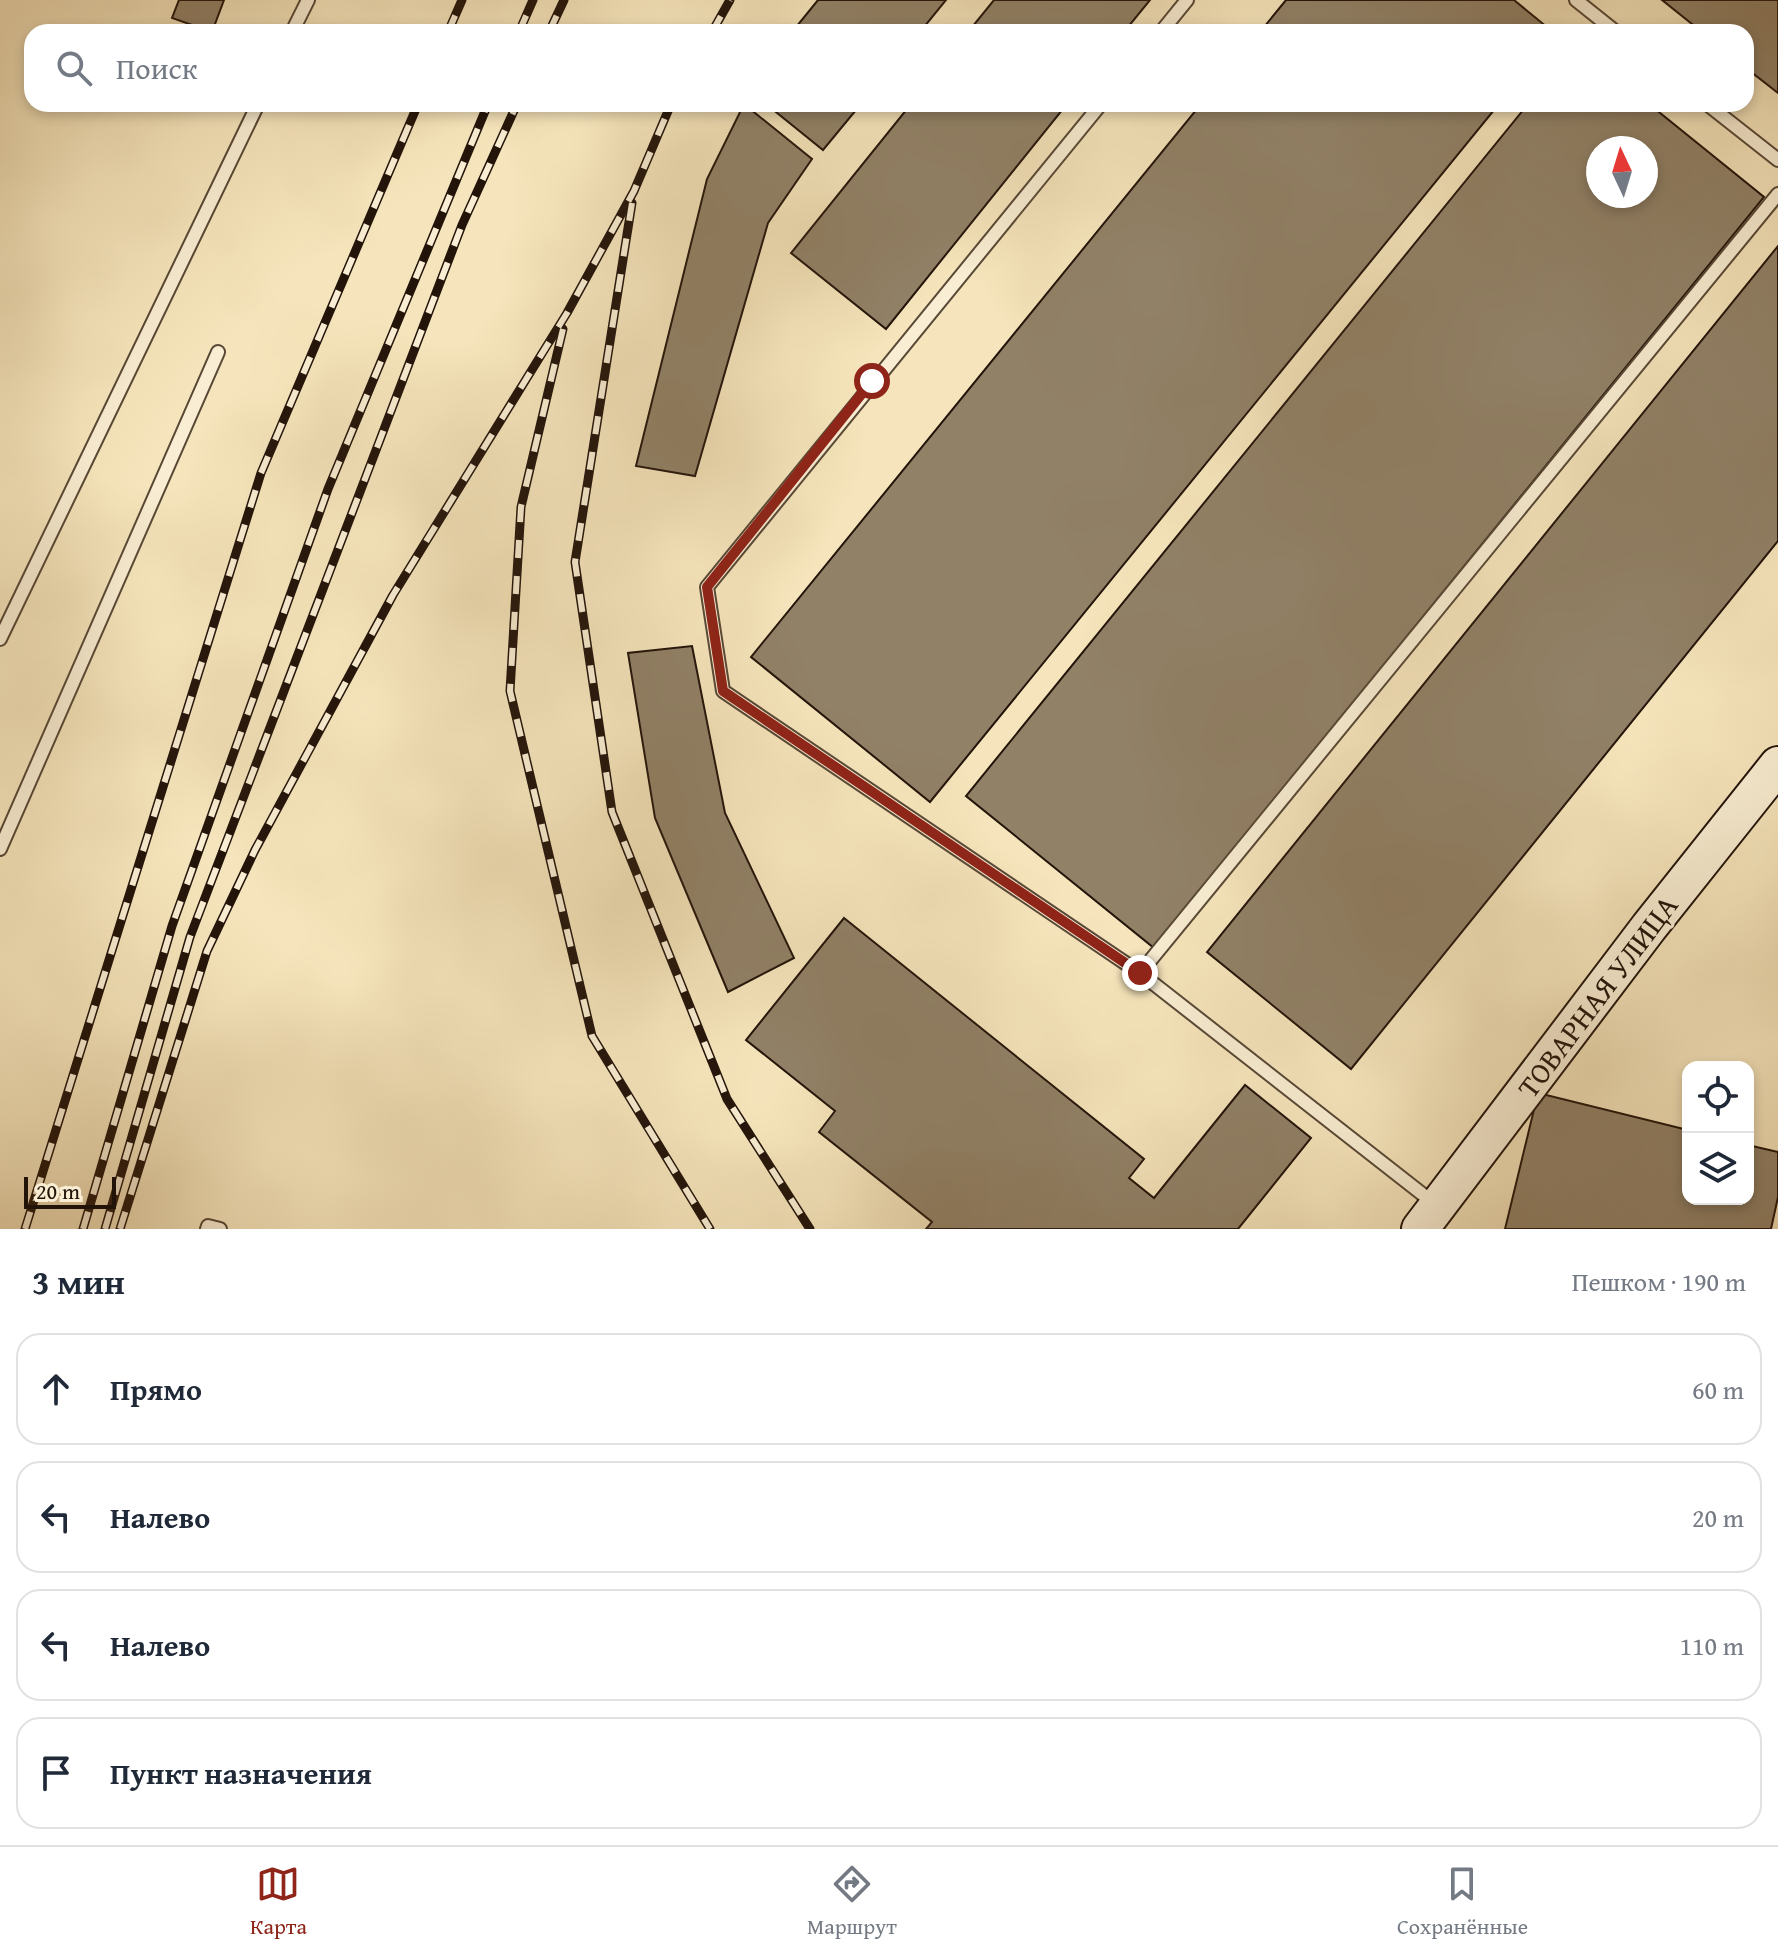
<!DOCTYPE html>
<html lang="ru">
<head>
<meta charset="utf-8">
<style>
	body { margin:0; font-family:"Gentium Book Plus",serif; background:#f2f2f3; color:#1f2937 }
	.controls { position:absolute; right:24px; bottom:24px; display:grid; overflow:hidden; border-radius:16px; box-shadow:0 4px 12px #0003 }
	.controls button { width:72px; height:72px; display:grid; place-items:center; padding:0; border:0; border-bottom:2px solid #e0e1e3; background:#fff; color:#1f2937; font:40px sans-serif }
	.compass { position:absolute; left:1586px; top:136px; width:72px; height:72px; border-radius:50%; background:#fff; box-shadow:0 4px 12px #0003; rotate:356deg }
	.scale { position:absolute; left:24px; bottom:20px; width:92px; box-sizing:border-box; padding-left:8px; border:4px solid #23140a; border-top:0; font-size:22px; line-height:28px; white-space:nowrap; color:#23140a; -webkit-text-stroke:6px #f9eed3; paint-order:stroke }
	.stop { position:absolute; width:24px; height:24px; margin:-18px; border:6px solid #8f2418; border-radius:50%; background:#fff }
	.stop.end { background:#8f2418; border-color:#fff; box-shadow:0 2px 8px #0008 }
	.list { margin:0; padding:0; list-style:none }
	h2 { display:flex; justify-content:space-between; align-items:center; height:104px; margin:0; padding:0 32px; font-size:34px }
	h2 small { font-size:26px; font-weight:400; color:#747a83 }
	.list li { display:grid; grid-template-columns:52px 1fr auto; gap:24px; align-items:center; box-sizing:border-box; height:112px; margin:0 16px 16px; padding:0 16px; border:2px solid #e0e1e3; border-radius:24px }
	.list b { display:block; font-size:30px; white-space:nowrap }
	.list em { font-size:26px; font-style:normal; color:#747a83 }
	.icon { flex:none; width:44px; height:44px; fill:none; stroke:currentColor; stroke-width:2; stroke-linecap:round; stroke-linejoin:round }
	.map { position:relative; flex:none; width:1778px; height:1229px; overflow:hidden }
	.search { position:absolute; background:#fff; box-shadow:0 4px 12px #0003; left:24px; right:24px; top:24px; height:88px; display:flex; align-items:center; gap:20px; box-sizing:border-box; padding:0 28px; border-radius:24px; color:#747a83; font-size:30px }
	.sheet { height:616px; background:#fff }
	nav { display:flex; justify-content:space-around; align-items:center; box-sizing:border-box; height:112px; border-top:2px solid #e0e1e3; background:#fff; font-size:22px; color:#747a83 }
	nav a { display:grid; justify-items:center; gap:4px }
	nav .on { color:#8f2418 }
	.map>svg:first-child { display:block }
</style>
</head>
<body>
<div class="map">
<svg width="1778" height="1229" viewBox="0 0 1778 1229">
	<rect width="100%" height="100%" fill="#f6e5bc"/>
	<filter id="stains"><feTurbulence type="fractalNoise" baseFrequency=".0025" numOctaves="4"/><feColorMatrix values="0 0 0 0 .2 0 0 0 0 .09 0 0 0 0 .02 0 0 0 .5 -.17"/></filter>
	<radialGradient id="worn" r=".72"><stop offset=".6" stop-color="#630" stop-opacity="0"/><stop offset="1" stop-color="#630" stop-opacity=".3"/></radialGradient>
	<!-- building -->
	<g fill="#918167" stroke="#23140a" stroke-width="2" fill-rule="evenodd">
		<polygon points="179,0 224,0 212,32 172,18"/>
		<polygon points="818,0 946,0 920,32 792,32"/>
		<polygon points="994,0 1150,0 1124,32 968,32"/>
		<polygon points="1286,0 1514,0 1553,32 1260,32"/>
		<polygon points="1662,0 1778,0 1778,93 1746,68 1746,32 1702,32"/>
		<polygon points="744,104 812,159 768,223 695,476 636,466 707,179"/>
		<polygon points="766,104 861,104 823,150"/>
		<polygon points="911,104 1067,104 886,329 791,253"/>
		<polygon points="1201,104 1499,104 930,802 751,657"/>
		<path d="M1528 104H1649L1764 197 1154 948 966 796ZM1598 148H1646V196H1598Z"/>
		<polygon points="1778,246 1778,541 1351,1069 1207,952"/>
		<polygon points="692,646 725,813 794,958 728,992 655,818 628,653"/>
		<polygon points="844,918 1144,1159 1129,1178 1154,1198 1245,1085 1311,1138 1238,1229 926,1229 932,1222 819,1132 835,1111 746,1040"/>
		<polygon points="1538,1093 1688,1130 1688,1199 1748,1199 1748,1145 1778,1152 1778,1197 1771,1229 1505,1229"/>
	</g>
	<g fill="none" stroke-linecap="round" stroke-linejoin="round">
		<defs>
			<g id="lane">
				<polyline points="1576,0 1616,32"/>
				<polyline points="292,32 308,0"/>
				<polyline points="1161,32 1187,0"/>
				<polyline points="1101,104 707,587 723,691 1140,973 1435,1204"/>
				<polyline points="1707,104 1778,160"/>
				<polyline points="0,639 258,104"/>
				<polyline points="0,849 218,352"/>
				<polyline points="1140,973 1778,194"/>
				<polyline points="207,1229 208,1226 220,1229"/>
			</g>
			<polyline id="secondary" points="1420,1229 1649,927 1778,765"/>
		</defs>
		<!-- lane casing -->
		<use href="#lane" stroke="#584836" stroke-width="16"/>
		<!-- secondary casing -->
		<use href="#secondary" stroke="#23140a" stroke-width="40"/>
		<!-- lane -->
		<use href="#lane" stroke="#f9eed3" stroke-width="12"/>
		<!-- secondary -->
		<use href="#secondary" stroke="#f9eed3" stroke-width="36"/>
		<defs>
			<g id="rail">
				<polyline points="448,32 462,0"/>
				<polyline points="519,32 533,0"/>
				<polyline points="549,32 564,0"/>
				<polyline points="712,32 730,0"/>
				<polyline points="632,203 575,562 612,812 727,1099 810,1229"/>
				<polyline points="563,329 521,507 510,691 592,1036 710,1229"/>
				<polyline points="25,1229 261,473 418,104"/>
				<polyline points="83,1229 172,926 328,489 488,104"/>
				<polyline points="105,1229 190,937 462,225 517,104"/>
				<polyline points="120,1229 207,951 255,850 393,595 567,313 634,191 671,104"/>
			</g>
		</defs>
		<!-- rail casing -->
		<use href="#rail" stroke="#23140a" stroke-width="9"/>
		<!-- rail -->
		<use href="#rail" stroke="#f9eed3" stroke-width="6" stroke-dasharray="18" stroke-linecap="butt"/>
	</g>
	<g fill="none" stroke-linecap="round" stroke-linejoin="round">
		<!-- route -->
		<polyline stroke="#8f2418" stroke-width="10" points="872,381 707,587 723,691 1140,973"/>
	</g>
	<g text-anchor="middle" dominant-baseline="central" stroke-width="6" stroke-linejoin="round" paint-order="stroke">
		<!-- street labels -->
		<g font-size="30" fill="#23140a" stroke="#f9eed3">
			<text transform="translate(1597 996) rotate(-53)">ТОВАРНАЯ УЛИЦА</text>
		</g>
	</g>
	<rect width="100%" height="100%" filter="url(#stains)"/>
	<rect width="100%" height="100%" fill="url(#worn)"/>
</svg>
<div class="controls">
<button><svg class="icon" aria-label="locate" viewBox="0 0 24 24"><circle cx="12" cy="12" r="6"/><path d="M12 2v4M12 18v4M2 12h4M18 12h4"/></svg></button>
<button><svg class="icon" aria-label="layers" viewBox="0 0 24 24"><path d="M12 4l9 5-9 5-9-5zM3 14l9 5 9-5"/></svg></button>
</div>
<svg class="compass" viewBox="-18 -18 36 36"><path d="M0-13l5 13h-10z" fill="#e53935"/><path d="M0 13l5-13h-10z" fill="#747a83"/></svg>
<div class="scale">20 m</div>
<div class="stop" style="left:872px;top:381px"></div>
<div class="stop end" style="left:1140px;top:973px"></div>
<div class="search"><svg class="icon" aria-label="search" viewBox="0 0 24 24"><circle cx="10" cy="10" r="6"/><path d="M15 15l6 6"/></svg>Поиск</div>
</div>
<section class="sheet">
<h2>3 мин<small>Пешком · 190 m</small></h2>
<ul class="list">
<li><svg class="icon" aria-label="ahead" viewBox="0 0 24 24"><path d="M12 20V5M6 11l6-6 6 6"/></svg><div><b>Прямо</b></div><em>60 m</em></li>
<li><svg class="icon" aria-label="left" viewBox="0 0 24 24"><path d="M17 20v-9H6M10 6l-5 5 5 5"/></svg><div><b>Налево</b></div><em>20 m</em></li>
<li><svg class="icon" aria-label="left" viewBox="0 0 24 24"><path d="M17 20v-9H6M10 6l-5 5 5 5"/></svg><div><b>Налево</b></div><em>110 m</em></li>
<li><svg class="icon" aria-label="arrive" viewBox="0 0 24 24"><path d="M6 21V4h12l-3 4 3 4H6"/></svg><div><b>Пункт назначения</b></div></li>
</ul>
</section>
<nav>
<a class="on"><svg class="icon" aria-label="map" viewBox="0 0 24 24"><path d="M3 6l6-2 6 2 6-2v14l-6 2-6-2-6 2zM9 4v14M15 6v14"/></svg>Карта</a>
<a><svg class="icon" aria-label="directions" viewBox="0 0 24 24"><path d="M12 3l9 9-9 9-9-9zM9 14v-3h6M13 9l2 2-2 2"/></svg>Маршрут</a>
<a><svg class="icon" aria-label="saved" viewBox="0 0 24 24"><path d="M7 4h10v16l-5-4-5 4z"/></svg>Сохранённые</a>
</nav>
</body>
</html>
